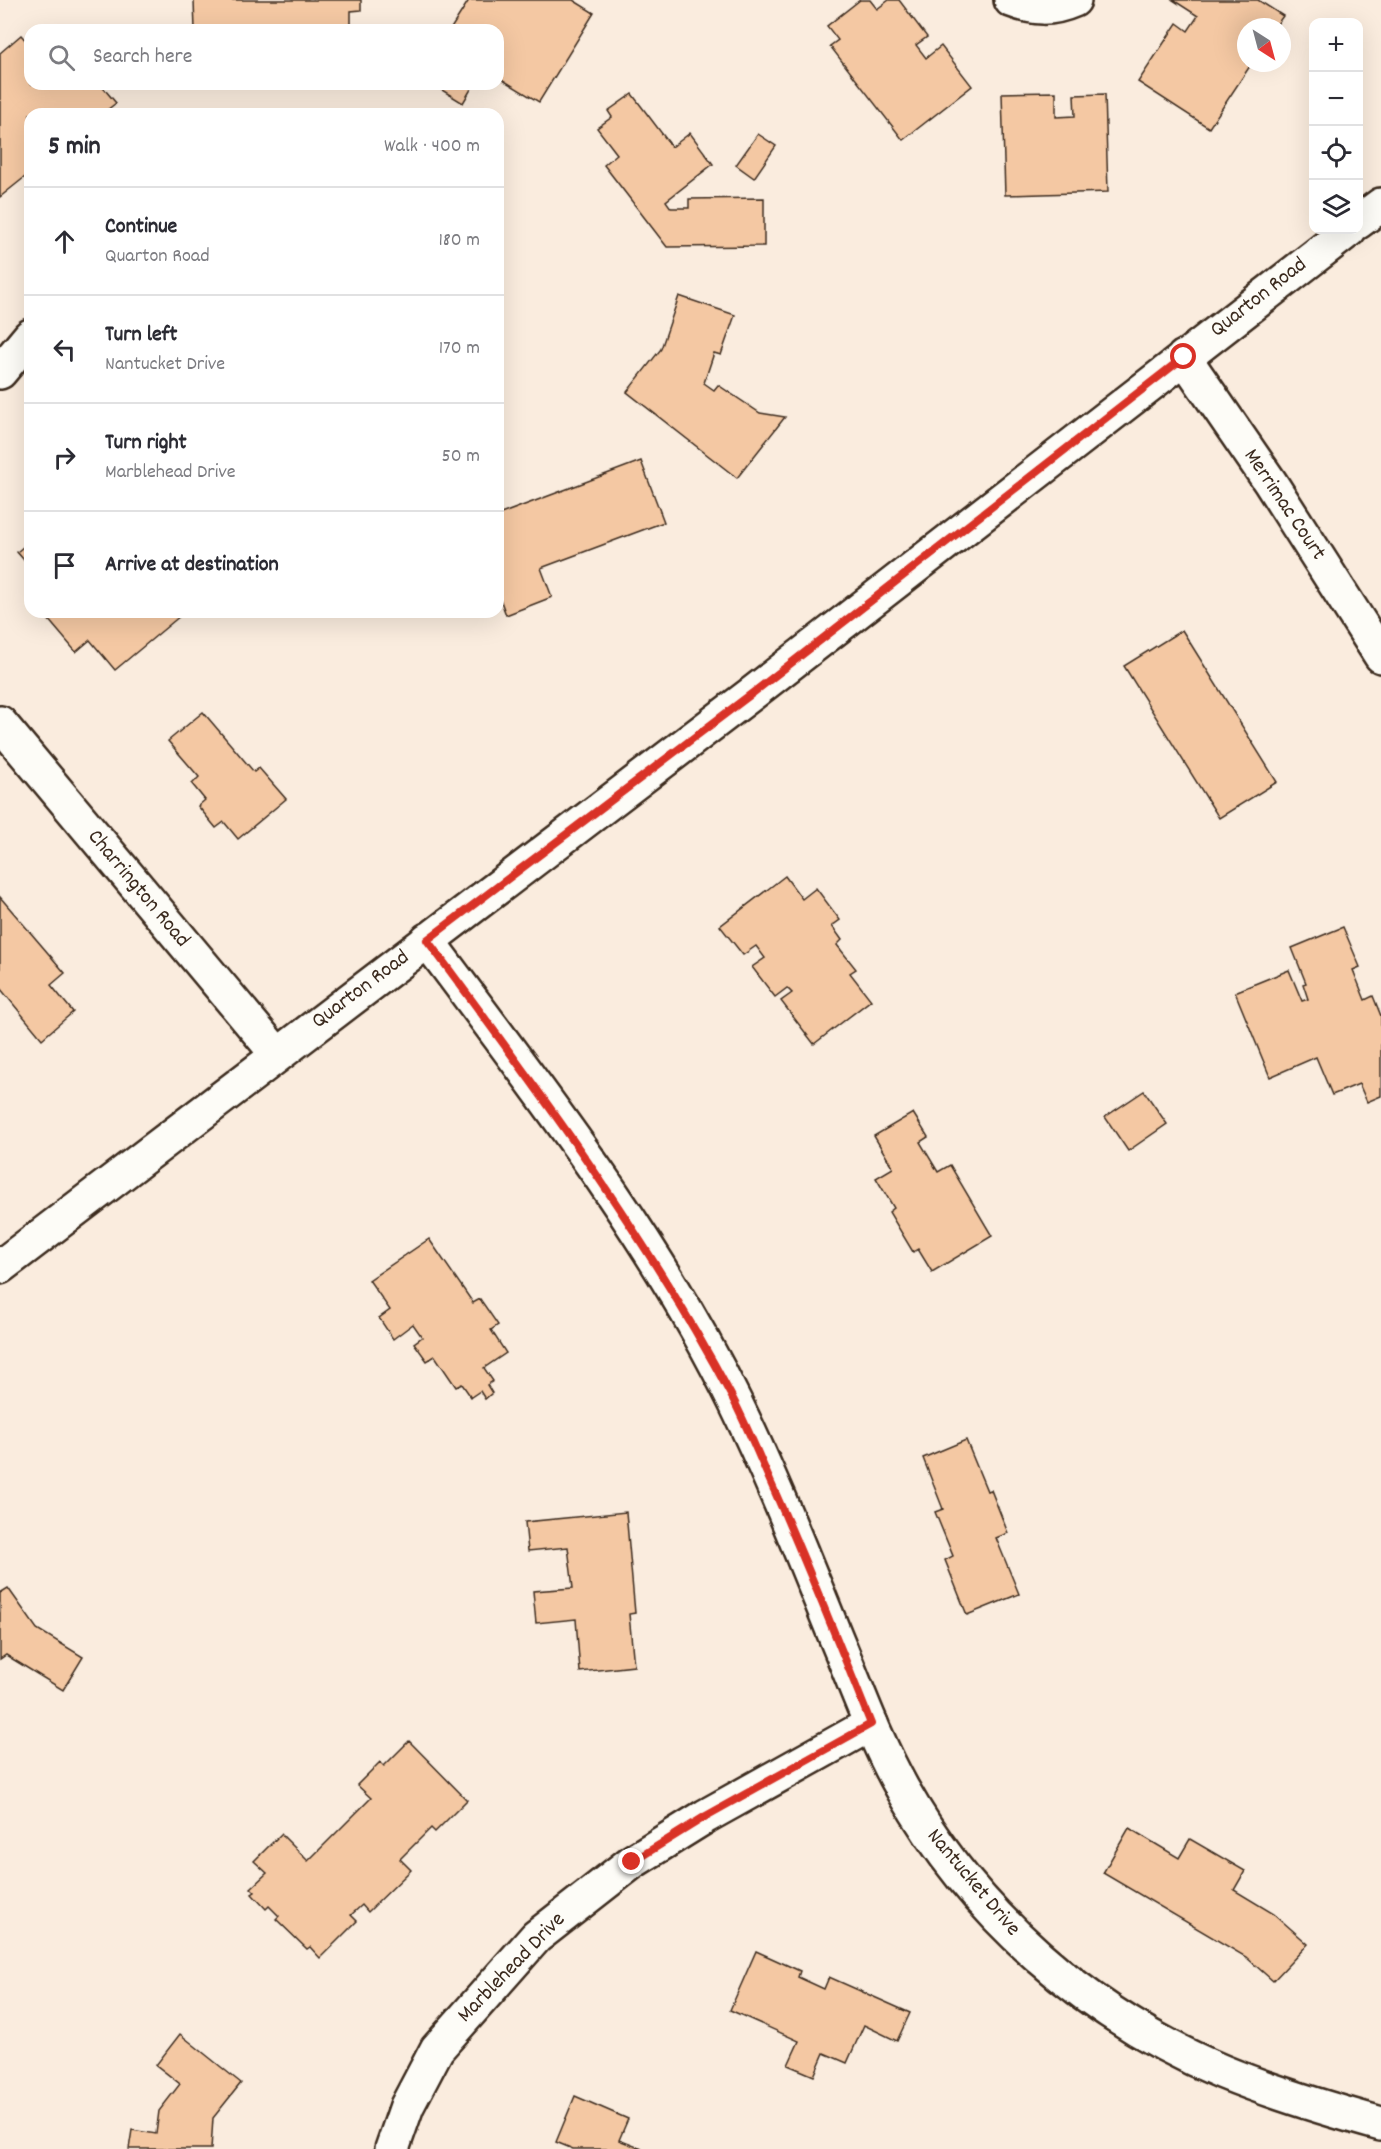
<!DOCTYPE html>
<html lang="en">
<head>
<meta charset="utf-8">
<style>
	body { margin:0; font-family:Dekko,sans-serif; background:#f2f2f3; color:#2b2b33 }
	.controls { position:absolute; right:18px; top:18px; display:grid; overflow:hidden; border-radius:12px; box-shadow:0 6px 24px #0002 }
	.controls button { width:54px; height:54px; display:grid; place-items:center; padding:0; border:0; border-bottom:2px solid #e1e1e2; background:#fff; color:#2b2b33; font:30px sans-serif }
	.compass { position:absolute; left:1237px; top:18px; width:54px; height:54px; border-radius:50%; background:#fff; box-shadow:0 6px 24px #0002; rotate:144deg }
	.stop { position:absolute; width:18px; height:18px; margin:-14px; border:4px solid #d93025; border-radius:50%; background:#fff }
	.stop.end { background:#d93025; border-color:#fff; box-shadow:0 2px 6px #0008 }
	.list { margin:0; padding:0; list-style:none }
	h2 { display:flex; justify-content:space-between; align-items:center; height:78px; margin:0; padding:0 24px; font-size:26px }
	h2 small { font-size:20px; font-weight:400; color:#7c7c81 }
	.list li { display:grid; grid-template-columns:39px 1fr auto; gap:18px; align-items:center; box-sizing:border-box; height:108px; padding:0 24px; border-top:2px solid #e1e1e2 }
	.list b { display:block; font-size:22px; white-space:nowrap }
	.list p { margin:0; font-size:20px; white-space:nowrap; color:#7c7c81 }
	.list em { font-size:20px; font-style:normal; color:#7c7c81 }
	.icon { flex:none; width:33px; height:33px; fill:none; stroke:currentColor; stroke-width:2; stroke-linecap:round; stroke-linejoin:round }
	.map { position:relative; flex:none; width:1381px; height:2149px; overflow:hidden }
	.search { position:absolute; background:#fff; box-shadow:0 6px 24px #0002; left:24px; top:24px; width:480px; height:66px; display:flex; align-items:center; gap:15px; box-sizing:border-box; padding:0 21px; border-radius:18px; color:#7c7c81; font-size:22px }
	.panel { position:absolute; background:#fff; box-shadow:0 6px 24px #0002; left:24px; top:108px; width:480px; height:510px; border-radius:18px }
	.map>svg:first-child { display:block }
</style>
</head>
<body>
<div class="map">
<svg width="1381" height="2149" viewBox="0 0 1381 2149">
	<rect width="100%" height="100%" fill="#faecde"/>
	<filter id="ink" filterUnits="userSpaceOnUse"><feTurbulence type="fractalNoise" baseFrequency=".0167" numOctaves="2"/><feDisplacementMap in="SourceGraphic" scale="12" xChannelSelector="R" yChannelSelector="G"/><feConvolveMatrix kernelMatrix="1 2 1 2 8 2 1 2 1" color-interpolation-filters="sRGB"/></filter>
	<g filter="url(#ink)">
		<!-- building -->
		<g fill="#f4c8a3" stroke="#3b2a1e" stroke-width="1.5">
			<polygon points="194,0 361,0 361,10 351,11 351,30 195,30"/>
			<polygon points="469,0 573,0 594,13 539,102 498,77 498,68 503,61 498,58 498,30 450,30"/>
			<polygon points="860,0 870,0 877,9 889,0 899,0 927,37 916,45 926,58 941,46 972,86 903,140 830,46 838,40 827,26"/>
			<polygon points="1173,0 1258,0 1283,16 1275,27 1246,27 1246,63 1252,63 1209,128 1138,82 1177,23 1188,31 1198,16"/>
			<polygon points="21,35 27,42 30,40 30,84 100,84 116,103 102,114 30,114 30,173 0,197 0,53"/>
			<polygon points="432,84 474,84 463,103"/>
			<polygon points="1056,92 1056,117 1075,116 1074,95 1105,94 1108,192 1005,195 1002,93"/>
			<polygon points="632,94 672,147 690,133 713,164 666,201 671,208 689,208 689,199 764,198 764,246 667,247 604,165 617,154 597,128 612,117 608,111"/>
			<polygon points="758,134 776,146 754,178 736,165"/>
			<polygon points="679,296 735,315 721,355 714,353 704,383 714,390 718,385 760,413 785,417 737,478 627,392 661,349"/>
			<polygon points="641,461 664,522 541,568 552,597 506,615 498,593 498,515"/>
			<polygon points="30,541 30,567 17,552"/>
			<polygon points="42,612 177,612 180,616 115,670 90,640 76,652"/>
			<polygon points="1182,630 1277,782 1219,818 1124,666"/>
			<polygon points="203,712 254,772 259,768 286,799 238,839 224,822 216,828 198,806 205,800 192,784 199,777 168,741"/>
			<polygon points="785,876 802,899 816,888 840,920 832,926 842,940 837,945 856,969 850,973 871,1000 814,1044 781,1001 792,993 787,988 775,997 752,967 765,958 756,946 743,955 720,926"/>
			<polygon points="0,897 65,973 51,985 73,1012 42,1039 0,988"/>
			<polygon points="1343,927 1360,967 1353,970 1365,1000 1373,996 1381,1016 1381,1096 1367,1102 1359,1084 1332,1095 1316,1057 1270,1077 1235,992 1289,970 1302,1001 1308,999 1303,984 1306,983 1292,948"/>
			<polygon points="1144,1091 1167,1124 1128,1151 1105,1117"/>
			<polygon points="913,1113 928,1137 920,1142 938,1172 950,1165 992,1236 932,1272 918,1249 913,1252 889,1212 894,1208 876,1178 893,1168 874,1136"/>
			<polygon points="429,1239 473,1303 480,1299 498,1325 491,1330 506,1353 484,1368 493,1381 487,1385 492,1393 485,1399 480,1391 471,1397 462,1384 456,1387 435,1356 427,1361 414,1343 422,1337 413,1324 393,1339 379,1318 390,1310 369,1280"/>
			<polygon points="966,1440 987,1491 991,1490 1008,1533 996,1538 1019,1594 967,1615 945,1560 953,1556 935,1512 943,1509 923,1458"/>
			<polygon points="626,1512 635,1613 629,1614 634,1666 580,1672 576,1619 536,1623 533,1591 573,1588 568,1547 528,1551 525,1522"/>
			<polygon points="8,1588 37,1629 83,1657 63,1690 6,1655 0,1659 0,1593"/>
			<polygon points="409,1741 467,1800 435,1832 431,1828 400,1859 411,1870 368,1912 362,1905 351,1915 357,1921 320,1958 310,1947 307,1949 276,1919 279,1916 269,1906 266,1909 252,1894 255,1892 251,1888 267,1873 254,1861 281,1834 308,1861 371,1798 357,1785 380,1762 384,1766"/>
			<polygon points="1129,1828 1179,1858 1190,1839 1245,1871 1234,1890 1274,1914 1308,1944 1273,1981 1246,1957 1103,1873"/>
			<polygon points="756,1951 800,1971 798,1977 824,1989 829,1977 910,2013 897,2041 864,2025 847,2063 824,2053 814,2076 788,2065 799,2041 730,2010"/>
			<polygon points="180,2034 241,2083 213,2118 211,2149 129,2149 132,2130 156,2134 159,2111 180,2084 156,2065"/>
			<polygon points="575,2096 628,2119 619,2140 642,2149 573,2149 556,2142"/>
		</g>
		<g fill="none" stroke-linecap="round" stroke-linejoin="round">
			<defs>
				<g id="street">
					<path d="M1011 0C1034 9 1051 10 1074 0"/>
					<polyline points="1184,357 1270,482 1381,656"/>
					<polyline points="0,372 30,336"/>
					<polyline points="0,723 277,1054"/>
					<path d="M427 940C537 1088 654 1236 735 1402 773 1480 805 1562 838 1643 858 1691 876 1742 902 1788 973 1915 1089 2016 1223 2072 1274 2093 1327 2109 1381 2124"/>
					<polyline points="392,2149 407,2106 437,2049 536,1937 632,1862 706,1816 871,1724"/>
				</g>
				<g id="secondary">
					<polyline points="1358,222 1381,205"/>
					<polyline points="0,1267 754,692 1349,230"/>
				</g>
			</defs>
			<!-- street casing -->
			<use href="#street" stroke="#3b2a1e" stroke-width="38"/>
			<!-- secondary casing -->
			<use href="#secondary" stroke="#3b2a1e" stroke-width="38"/>
			<!-- street -->
			<use href="#street" stroke="#fdfcf7" stroke-width="33"/>
			<!-- secondary -->
			<use href="#secondary" stroke="#fdfcf7" stroke-width="33"/>
		</g>
	</g>
	<g fill="none" stroke-linecap="round" stroke-linejoin="round" filter="url(#ink)">
		<!-- route -->
		<path stroke="#d93025" stroke-width="8" d="M632 1862 706 1816 871 1724C840 1646 809 1569 775 1492 761 1461 748 1428 732 1397 646 1234 537 1088 427 940L754 692 1184 357"/>
	</g>
	<g text-anchor="middle" dominant-baseline="central" stroke-width="4.5" stroke-linejoin="round" paint-order="stroke">
		<!-- street labels -->
		<g font-size="22" fill="#3b2a1e" stroke="#fdfcf7">
			<text transform="translate(1259 298) rotate(-38)">Quarton Road</text>
			<text transform="translate(1284 505) rotate(56)">Merrimac Court</text>
			<text transform="translate(138 889) rotate(50)">Charrington Road</text>
			<text transform="translate(361 990) rotate(-37)">Quarton Road</text>
			<text transform="translate(973 1883) rotate(50)">Nantucket Drive</text>
			<text transform="translate(512 1968) rotate(-46)">Marblehead Drive</text>
		</g>
	</g>
</svg>
<div class="controls">
<button>+</button>
<button>−</button>
<button><svg class="icon" aria-label="locate" viewBox="0 0 24 24"><circle cx="12" cy="12" r="6"/><path d="M12 2v4M12 18v4M2 12h4M18 12h4"/></svg></button>
<button><svg class="icon" aria-label="layers" viewBox="0 0 24 24"><path d="M12 4l9 5-9 5-9-5zM3 14l9 5 9-5"/></svg></button>
</div>
<svg class="compass" viewBox="-18 -18 36 36"><path d="M0-13l5 13h-10z" fill="#e53935"/><path d="M0 13l5-13h-10z" fill="#7c7c81"/></svg>
<div class="stop" style="left:1184px;top:357px"></div>
<div class="stop end" style="left:632px;top:1862px"></div>
<div class="search"><svg class="icon" aria-label="search" viewBox="0 0 24 24"><circle cx="10" cy="10" r="6"/><path d="M15 15l6 6"/></svg>Search here</div>
<section class="panel">
<h2>5 min<small>Walk · 400 m</small></h2>
<ul class="list">
<li><svg class="icon" aria-label="ahead" viewBox="0 0 24 24"><path d="M12 20V5M6 11l6-6 6 6"/></svg><div><b>Continue</b><p>Quarton Road</p></div><em>180 m</em></li>
<li><svg class="icon" aria-label="left" viewBox="0 0 24 24"><path d="M17 20v-9H6M10 6l-5 5 5 5"/></svg><div><b>Turn left</b><p>Nantucket Drive</p></div><em>170 m</em></li>
<li><svg class="icon" aria-label="right" viewBox="0 0 24 24"><path d="M7 20v-9h11M14 6l5 5-5 5"/></svg><div><b>Turn right</b><p>Marblehead Drive</p></div><em>50 m</em></li>
<li><svg class="icon" aria-label="arrive" viewBox="0 0 24 24"><path d="M6 21V4h12l-3 4 3 4H6"/></svg><div><b>Arrive at destination</b></div></li>
</ul>
</section>
</div>
</body>
</html>
